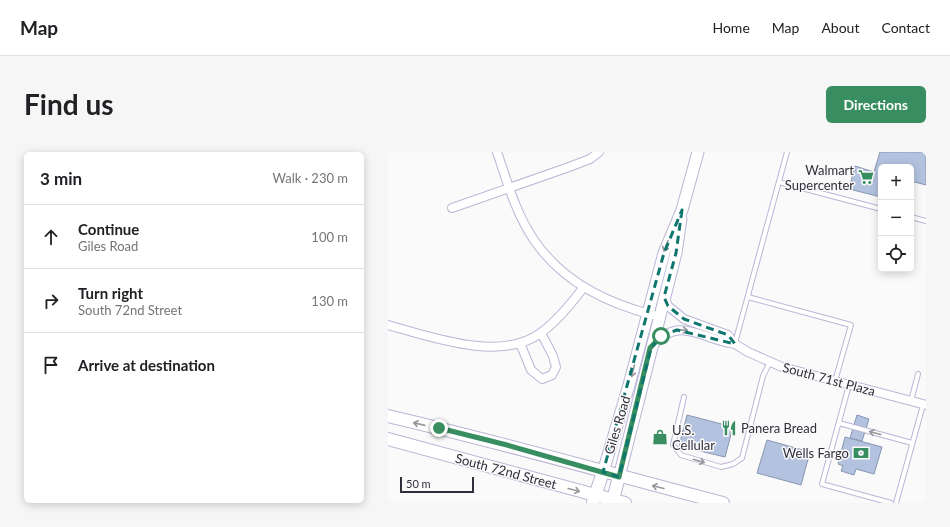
<!DOCTYPE html>
<html lang="en">
<head>
<meta charset="utf-8">
<style>
	body { margin:0; font-family:Lato,sans-serif; background:#f6f6f6; color:#202124 }
	.controls { position:absolute; right:12px; top:12px; display:grid; overflow:hidden; border-radius:6px; box-shadow:0 2px 10px #0003 }
	.controls button { width:36px; height:36px; display:grid; place-items:center; padding:0; border:0; border-bottom:1px solid #e0e0e0; background:#fff; color:#202124; font:20px sans-serif }
	.scale { position:absolute; left:12px; bottom:10px; width:74px; box-sizing:border-box; padding-left:4px; border:2px solid #312f3c; border-top:0; font-size:11px; line-height:14px; white-space:nowrap; color:#312f3c; -webkit-text-stroke:3px #fafafa; paint-order:stroke }
	.stop { position:absolute; width:12px; height:12px; margin:-9px; border:3px solid #388e61; border-radius:50%; background:#fff }
	.stop.end { background:#388e61; border-color:#fff; box-shadow:0 1px 4px #0008 }
	.list { margin:0; padding:0; list-style:none }
	h2 { display:flex; justify-content:space-between; align-items:center; height:52px; margin:0; padding:0 16px; font-size:17px }
	h2 small { font-size:13px; font-weight:400; color:#757577 }
	.list li { display:grid; grid-template-columns:26px 1fr auto; gap:12px; align-items:center; box-sizing:border-box; height:64px; padding:0 16px; border-top:1px solid #e0e0e0 }
	.list b { display:block; font-size:15px; white-space:nowrap }
	.list p { margin:0; font-size:13px; white-space:nowrap; color:#757577 }
	.list em { font-size:13px; font-style:normal; color:#757577 }
	.icon { flex:none; width:22px; height:22px; fill:none; stroke:currentColor; stroke-width:2; stroke-linecap:round; stroke-linejoin:round }
	.map { position:relative; flex:none; width:538px; height:351px; overflow:hidden; border-radius:6px }
	header { display:flex; align-items:center; gap:24px; box-sizing:border-box; height:56px; padding:0 20px; background:#fff; border-bottom:1px solid #e0e0e0 }
	header strong { font-size:19px }
	nav { display:flex; gap:22px; margin-inline-start:auto; font-size:14px }
	.intro { display:flex; align-items:center; justify-content:space-between; box-sizing:border-box; height:96px; padding:0 24px }
	h1 { margin:0; font-size:28px }
	.button { padding:10px 18px; border-radius:6px; background:#388e61; color:#fff; font-size:14px; font-weight:700 }
	main { display:flex; gap:24px; padding:0 24px }
	aside { flex:1; background:#fff; border-radius:6px; box-shadow:0 2px 10px #0003 }
	.map>svg:first-child { display:block }
</style>
</head>
<body>
<header>
<strong>Map</strong>
<nav><a>Home</a><a>Map</a><a>About</a><a>Contact</a></nav>
</header>
<div class="intro"><h1>Find us</h1><a class="button">Directions</a></div>
<main>
<aside>
<h2>3 min<small>Walk · 230 m</small></h2>
<ul class="list">
<li><svg class="icon" aria-label="ahead" viewBox="0 0 24 24"><path d="M12 20V5M6 11l6-6 6 6"/></svg><div><b>Continue</b><p>Giles Road</p></div><em>100 m</em></li>
<li><svg class="icon" aria-label="right" viewBox="0 0 24 24"><path d="M7 20v-9h11M14 6l5 5-5 5"/></svg><div><b>Turn right</b><p>South 72nd Street</p></div><em>130 m</em></li>
<li><svg class="icon" aria-label="arrive" viewBox="0 0 24 24"><path d="M6 21V4h12l-3 4 3 4H6"/></svg><div><b>Arrive at destination</b></div></li>
</ul>
</aside>
<div class="map">
<svg width="538" height="351" viewBox="0 0 538 351">
	<rect width="100%" height="100%" fill="#fafafa"/>
	<!-- building -->
	<g fill="#b3c2df" stroke="#8896b2">
		<polygon points="492,0 538,0 538,33 523,29 523,15 493,15 493,45 461,37 467,14 486,20"/>
		<polygon points="299,263 345,275 337,305 291,294"/>
		<polygon points="469,263 481,267 474,289 462,286"/>
		<polygon points="457,285 494,295 486,322 468,317 466,323 453,319 455,314 450,312"/>
		<polygon points="379,288 422,300 413,333 369,321"/>
	</g>
	<g fill="none" stroke-linecap="round" stroke-linejoin="round">
		<defs>
			<g id="lane">
				<polyline points="391,30 493,57"/>
				<polyline points="523,65 538,69"/>
				<polyline points="360,145 463,173 447,229"/>
				<polyline points="347,191 399,0"/>
				<polyline points="461,233 434,332 503,351"/>
				<polyline points="296,245 285,293 293,303 333,315 345,312 354,306 375,224 382,210"/>
				<polyline points="523,249 530,222"/>
				<polyline points="451,271 524,291"/>
				<polyline points="508,351 535,253"/>
			</g>
			<g id="street">
				<path d="M109 0C119 29 128 62 146 88 173 128 218 151 265 163"/>
				<polyline points="64,56 181,15 202,7 211,0"/>
				<polyline points="276,145 280,154 296,167 340,183 347,192 360,200 394,215 538,253"/>
				<path d="M0 173C43 185 114 211 154 180 170 168 183 152 195 136"/>
				<polyline points="132,191 143,218 154,227 164,223 168,215 165,204 153,181"/>
				<path d="M266 193C291 162 317 189 347 192"/>
			</g>
			<g id="secondary">
				<polyline points="215,320 241,233 276,101 294,58 310,0"/>
				<polyline points="231,325 288,101 293,67"/>
			</g>
			<g id="primary">
				<path d="M0 264C112 290 224 322 335 351"/>
				<polyline points="0,287 237,351"/>
				<polyline points="205,350 215,320"/>
				<polyline points="224,351 231,325"/>
			</g>
		</defs>
		<!-- lane casing -->
		<use href="#lane" stroke="#bab6d6" stroke-width="6"/>
		<!-- street casing -->
		<use href="#street" stroke="#bab6d6" stroke-width="10"/>
		<!-- secondary casing -->
		<use href="#secondary" stroke="#bab6d6" stroke-width="13"/>
		<!-- primary casing -->
		<use href="#primary" stroke="#bab6d6" stroke-width="14"/>
		<!-- lane -->
		<use href="#lane" stroke="#fff" stroke-width="4"/>
		<!-- street -->
		<use href="#street" stroke="#fff" stroke-width="8"/>
		<!-- secondary -->
		<use href="#secondary" stroke="#fff" stroke-width="11"/>
		<!-- primary -->
		<use href="#primary" stroke="#fff" stroke-width="12"/>
	</g>
	<!-- one-way arrows -->
	<defs><path id="oneway-shaft" d="M-6 0H5M1.5-3L5.5 0L1.5 3" fill="none" stroke-width="1.6" stroke-linecap="round" stroke-linejoin="round"/></defs>
	<g stroke="#98979e">
		<use href="#oneway-shaft" transform="translate(278 94) rotate(111)"/>
		<use href="#oneway-shaft" transform="translate(294 178) rotate(4)"/>
		<use href="#oneway-shaft" transform="translate(245 219) rotate(104)"/>
		<use href="#oneway-shaft" transform="translate(31 272) rotate(-167)"/>
		<use href="#oneway-shaft" transform="translate(487 281) rotate(-165)"/>
		<use href="#oneway-shaft" transform="translate(311 309) rotate(16)"/>
		<use href="#oneway-shaft" transform="translate(270 335) rotate(-166)"/>
		<use href="#oneway-shaft" transform="translate(186 338) rotate(15)"/>
	</g>
	<g fill="none" stroke-linecap="round" stroke-linejoin="round">
		<!-- route -->
		<polyline stroke="#388e61" stroke-width="5" points="51,276 119,293 231,325 262,196 273,184"/>
	</g>
	<!-- marked area -->
	<path fill="none" stroke="#0f766e" stroke-width="3" stroke-dasharray="8 5" stroke-linejoin="round" d="M294 58 288 101 276 145 280 154 296 167 340 183 347 192 289 178 273 184 263 196 231 325 215 320 276 101Z"/>
	<!-- icons -->
	<defs>
		<symbol id="supermarket-bare" viewBox="-9 -9 18 18"><path d="M-6-5.5h2.5l.6 2H6L4.5 2H-2.5L-4.4-4H-6ZM-1.5 3.2a1.3 1.3 0 1 0 .1 0ZM3 3.2a1.3 1.3 0 1 0 .1 0Z" fill="#388e61" stroke="#fafafa" stroke-width="2.5" paint-order="stroke"/></symbol>
		<symbol id="restaurant-bare" viewBox="-9 -9 18 18"><path d="M-5-6h1v4h1v-4h1v4h1v-4h1v5L-1.5 .5V6h-2V.5L-5-1ZM5-6V6H3V1.5H1.5Q1.5-4 5-6Z" fill="#388e61" stroke="#fafafa" stroke-width="2.5" paint-order="stroke"/></symbol>
		<symbol id="shop-bare" viewBox="-9 -9 18 18"><path d="M-5-2.5h2.3a2.7 3.5 0 0 1 5.4 0H5L5.5 6h-11ZM-1.5-2.5h3a1.5 2.3 0 0 0-3 0Z" fill="#388e61" stroke="#fafafa" stroke-width="2.5" paint-order="stroke"/></symbol>
		<symbol id="bank-bare" viewBox="-9 -9 18 18"><path d="M-6-4H6V4H-6ZM0-2.3a2.3 2.3 0 1 0 0 4.6a2.3 2.3 0 1 0 0-4.6Z" fill="#388e61" stroke="#fafafa" stroke-width="2.5" paint-order="stroke"/></symbol>
	</defs>
	<g fill-rule="evenodd">
		<use href="#supermarket-bare" x="467" y="14" width="22" height="22"/>
		<use href="#restaurant-bare" x="330" y="265" width="22" height="22"/>
		<use href="#shop-bare" x="261" y="274" width="22" height="22"/>
		<use href="#bank-bare" x="462" y="290" width="22" height="22"/>
	</g>
	<g text-anchor="middle" dominant-baseline="central" stroke-width="3" stroke-linejoin="round" paint-order="stroke">
		<!-- poi labels -->
		<g font-size="13" fill="#312f3c" stroke="#fafafa" text-anchor="end">
			<text x="466" y="18">Walmart<tspan x="466" dy="15">Supercenter</tspan></text>
			<text x="353" y="276" text-anchor="start">Panera Bread</text>
			<text x="284" y="278" text-anchor="start">U.S.<tspan x="284" dy="15">Cellular</tspan></text>
			<text x="461" y="301">Wells Fargo</text>
		</g>
		<!-- street labels -->
		<g font-size="13" fill="#312f3c" stroke="#fafafa">
			<text transform="translate(441 227) rotate(15)">South 71st Plaza</text>
			<text transform="translate(229 273) rotate(-73)">Giles Road</text>
			<text transform="translate(118 319) rotate(15)">South 72nd Street</text>
		</g>
	</g>
</svg>
<div class="controls">
<button>+</button>
<button>−</button>
<button><svg class="icon" aria-label="locate" viewBox="0 0 24 24"><circle cx="12" cy="12" r="6"/><path d="M12 2v4M12 18v4M2 12h4M18 12h4"/></svg></button>
</div>
<div class="scale">50 m</div>
<div class="stop" style="left:273px;top:184px"></div>
<div class="stop end" style="left:51px;top:276px"></div>
</div>
</main>
</body>
</html>
